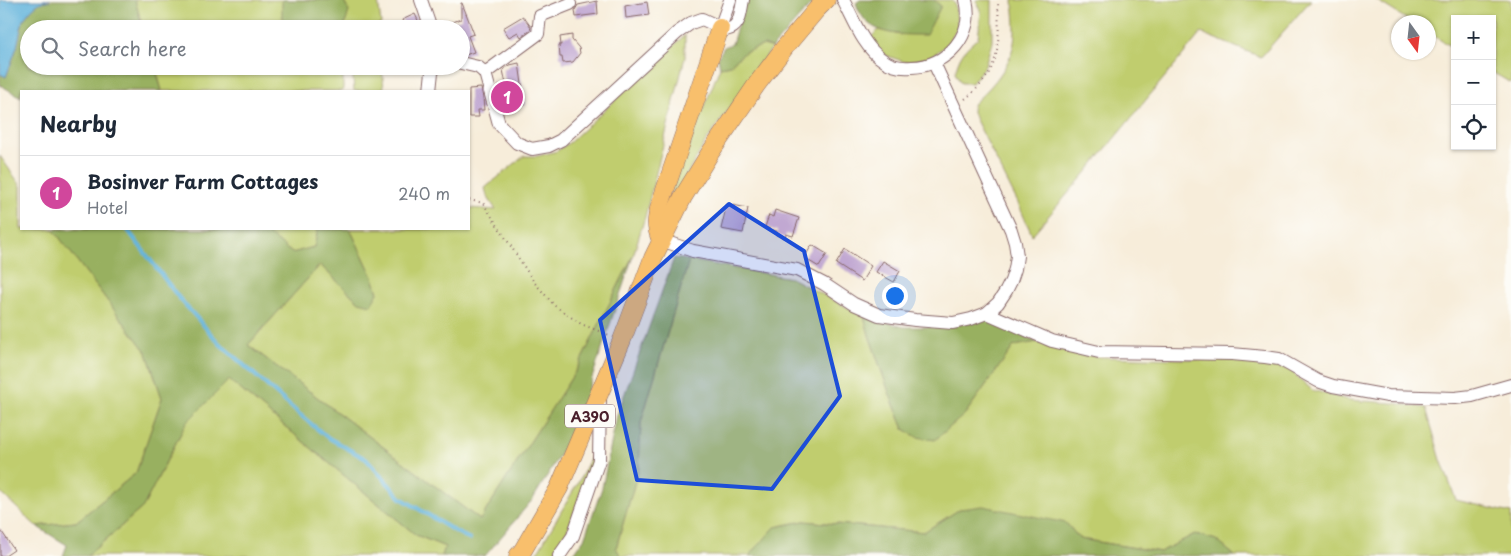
<!DOCTYPE html>
<html lang="en">
<head>
<meta charset="utf-8">
<style>
	body { margin:0; font-family:"Playpen Sans",sans-serif; background:#f2f2f3; color:#1f2937 }
	.controls { position:absolute; right:15px; top:15px; display:grid; overflow:hidden; border-radius:0px; box-shadow:0 1px 4px #0004 }
	.controls button { width:45px; height:45px; display:grid; place-items:center; padding:0; border:0; border-bottom:1px solid #e0e1e3; background:#fff; color:#1f2937; font:25px sans-serif }
	.compass { position:absolute; left:1391px; top:15px; width:45px; height:45px; border-radius:50%; background:#fff; box-shadow:0 1px 4px #0004; rotate:165deg }
	.you { position:absolute; left:894px; top:295px; width:18px; height:18px; margin:-12px; border:4px solid #fff; border-radius:50%; background:#1a73e8; box-shadow:0 0 0 8px #1a73e833 }
	.badge { display:grid; place-items:center; width:32px; height:32px; border-radius:50%; background:#1f6fb2; color:#fff; font-size:16px; font-weight:700 }
	.pin { position:absolute; translate:-50% -50%; border:2px solid #fff; box-shadow:0 1px 5px #0006 }
	.list { margin:0; padding:0; list-style:none }
	h2 { display:flex; justify-content:space-between; align-items:center; height:65px; margin:0; padding:0 20px; font-size:21px }
	h2 small { font-size:16px; font-weight:400; color:#747a83 }
	.list li { display:grid; grid-template-columns:32px 1fr auto; gap:15px; align-items:center; box-sizing:border-box; height:75px; padding:0 20px; border-top:1px solid #e0e1e3 }
	.list b { display:block; font-size:19px; white-space:nowrap }
	.list p { margin:0; font-size:16px; white-space:nowrap; color:#747a83 }
	.list em { font-size:16px; font-style:normal; color:#747a83 }
	.icon { flex:none; width:28px; height:28px; fill:none; stroke:currentColor; stroke-width:2; stroke-linecap:round; stroke-linejoin:round }
	.map { position:relative; flex:none; width:1511px; height:556px; overflow:hidden }
	.search { position:absolute; background:#fff; box-shadow:0 1px 4px #0004; left:20px; top:20px; width:450px; height:55px; display:flex; align-items:center; gap:12px; box-sizing:border-box; padding:0 18px; border-radius:28px; color:#747a83; font-size:19px }
	.panel { position:absolute; background:#fff; box-shadow:0 1px 4px #0004; left:20px; top:90px; width:450px; height:140px; border-radius:0px }
	.map>svg:first-child { display:block }
</style>
</head>
<body>
<div class="map">
<svg width="1511" height="556" viewBox="0 0 1511 556">
	<rect width="100%" height="100%" fill="#fdfcf7"/>
	<filter id="ink" filterUnits="userSpaceOnUse"><feTurbulence type="fractalNoise" baseFrequency=".02" numOctaves="2"/><feDisplacementMap in="SourceGraphic" scale="10" xChannelSelector="R" yChannelSelector="G"/><feConvolveMatrix kernelMatrix="1 2 1 2 8 2 1 2 1" color-interpolation-filters="sRGB"/></filter>
	<filter id="wash" filterUnits="userSpaceOnUse"><feTurbulence type="fractalNoise" baseFrequency=".0096" numOctaves="4" result="noise"/><feDisplacementMap in="SourceGraphic" scale="20" xChannelSelector="R" yChannelSelector="G"/><feGaussianBlur stdDeviation="1.12" result="paint"/><feColorMatrix in="noise" values="0 0 0 0 0 0 0 0 0 0 0 0 0 0 0 0 0 1.4 0 .05"/><feComposite in="paint" operator="in"/></filter>
	<g filter="url(#wash)">
		<rect width="100%" height="100%" fill="#f7edda"/>
		<!-- green -->
		<g fill="#c0cd6e" stroke="#85764c">
			<polygon points="135,0 378,0 381,24 369,29 143,29"/>
			<polygon points="934,0 952,0 955,4 958,27 946,46 927,59 905,62 882,54 870,38 878,30 900,35 941,7"/>
			<path d="M976 0H992V42L985 65 972 83H961L955 73C959 56 964 49 978 38L981 11Z"/>
			<path d="M1013 0H1311L1261 57 1201 33 1085 174 1032 235 1017 201 975 118 972 108 974 103C995 84 1015 61 1015 31 1015 21 1014 10 1013 0Z"/>
			<polygon points="1376,0 1511,0 1511,83 1492,72 1492,19 1455,19 1455,49 1429,33 1428,22 1411,22"/>
			<polygon points="685,35 685,57 645,217 633,256 577,369 480,520 248,345 320,265 359,302 378,293 373,277 350,229 469,229 469,208 496,210 487,196 485,188 524,156 538,156 557,151 570,142"/>
			<polygon points="764,45 772,48 705,143 666,211 664,209 720,67 730,65 745,52"/>
			<polygon points="155,66 343,66 343,91 162,91"/>
			<polygon points="352,66 382,66 384,91 354,91"/>
			<polygon points="0,156 21,186 21,229 53,229 147,353 162,398 136,473 76,522 36,526 0,492"/>
			<polygon points="262,229 318,229 314,247 292,253"/>
			<polygon points="689,260 791,278 864,316 869,335 890,395 904,429 917,437 965,414 1014,346 1037,342 1072,353 1100,357 1227,360 1267,363 1290,370 1312,390 1349,400 1393,403 1426,408 1441,460 1456,500 1511,513 1511,556 1235,556 1216,540 1195,534 1161,552 1080,539 1066,523 960,509 924,532 804,521 776,527 749,556 621,556 616,548 639,468 641,423"/>
			<polygon points="229,380 416,535 445,547 442,556 87,556 143,507 186,423"/>
			<polygon points="593,453 594,461 567,531 551,556 534,556 540,548 580,479"/>
		</g>
		<!-- forest -->
		<g fill="#98b061" stroke="#716846">
			<polygon points="50,0 135,0 143,29 29,29 29,66 155,66 162,91 21,91 21,97 0,85 0,74 6,77 17,47 23,20 31,10 39,2"/>
			<polygon points="282,0 343,0 349,11 344,28 286,29 282,17"/>
			<polygon points="745,0 815,0 772,48 764,45 745,52 730,65 720,67 718,57 724,47 732,44"/>
			<path d="M860 0H934L941 6 926 35C897 35 866 36 856 3Z"/>
			<polygon points="53,229 262,229 292,253 314,247 318,229 350,229 373,277 378,293 371,305 359,302 320,265 248,345 480,520 577,369 633,256 586,396 564,448 533,499 485,556 442,556 445,547 416,535 229,380 186,423 143,507 87,556 63,556 67,545 36,526 76,522 136,473 162,398 147,353"/>
			<polygon points="674,258 689,260 641,422 639,468 616,548 621,556 572,556 584,539 602,488 617,415"/>
			<polygon points="864,316 904,327 948,327 987,319 1037,342 1014,346 965,414 935,440 917,437 904,429 890,395 869,335"/>
			<polygon points="983,506 1066,523 1080,539 1160,552 1195,534 1216,540 1235,556 749,556 775,527 804,521 924,532 960,509"/>
		</g>
		<!-- water -->
		<polygon fill="#61b3dc" stroke="#566984" points="0,0 50,0 39,3 31,10 23,20 17,47 6,77 0,74"/>
		<g fill="none" stroke-linecap="round" stroke-linejoin="round">
			<!-- stream -->
			<polyline stroke="#61b3dc" stroke-width="4" points="127,229 179,298 220,344 298,413 327,437 366,459 401,498 456,532 470,539"/>
		</g>
		<g id="blocks">
			<!-- building -->
			<g fill="#c1a8d2">
				<polygon points="597,1 598,14 576,17 575,10 578,5"/>
				<polygon points="647,2 649,15 626,18 625,6"/>
				<polygon points="461,3 462,3 474,34 468,36 474,52 465,55 461,55 461,29 439,29 439,27 461,19"/>
				<polygon points="415,14 422,29 406,29 402,20"/>
				<polygon points="523,16 531,27 530,30 521,37 518,32 509,37 503,28"/>
				<polygon points="572,35 572,40 579,48 580,53 573,62 563,63 562,57 560,57 559,45 561,45 560,37"/>
				<polygon points="519,63 525,105 503,108 499,85 506,84 503,70 510,65"/>
				<polygon points="481,88 483,98 484,110 478,110 479,117 469,117 469,89"/>
				<polygon points="727,204 748,208 743,233 721,229"/>
				<polygon points="775,210 799,218 793,236 786,234 785,238 776,235 777,231 765,227 769,215 773,217"/>
				<polygon points="812,245 827,254 819,267 804,258"/>
				<polygon points="845,249 871,266 862,281 836,264"/>
				<polygon points="883,261 900,271 894,282 876,272"/>
				<polygon points="0,529 14,550 5,556 0,556"/>
			</g>
		</g>
	</g>
	<g filter="url(#ink)">
		<use href="#blocks" fill-opacity="0" stroke="#876768" stroke-width="1"/>
		<g fill="none" stroke-linecap="round" stroke-linejoin="round">
			<defs>
				<g id="minor">
					<polyline points="421,0 431,29"/>
					<path d="M843 0C854 20 863 47 883 60 892 67 901 68 912 67 947 66 975 35 966 0"/>
					<path d="M570 4 540 16 538 34 485 73 499 124 517 143 532 149 549 146 561 140 677 33 691 23 702 19 726 30C741 27 740 13 743 0"/>
					<polyline points="720,28 730,0"/>
					<polyline points="461,63 478,67 485,73"/>
					<polyline points="430,91 432,72 437,66"/>
					<polyline points="661,240 693,251 797,270 824,284 854,304 879,315 915,320 953,323 971,319 987,313 998,303 1006,291 1011,281 1015,269 1017,256 1015,243 1011,230 934,63"/>
					<polyline points="987,313 1052,341 1099,352 1232,354 1265,357 1279,359 1318,381 1333,386 1388,396 1455,398 1472,396 1511,385"/>
					<polyline points="559,556 573,536 599,460 600,397"/>
				</g>
				<g id="highway">
					<path d="M661 240C655 227 656 219 660 205L720 28"/>
					<polyline points="518,556 523,550 559,488 622,340 653,258 683,197 710,153 757,84 785,47 817,9 826,0"/>
				</g>
			</defs>
			<!-- minor casing -->
			<use href="#minor" stroke="#876768" stroke-width="14"/>
			<!-- highway casing -->
			<use href="#highway" stroke="#876768" stroke-width="19"/>
			<!-- path -->
			<g stroke="#876768" stroke-width="2" stroke-dasharray="1 4" stroke-linecap="butt">
				<path d="M965 99C1003 69 999 43 998 0"/>
				<polyline points="469,200 483,203 534,282 555,306 581,324 609,335"/>
			</g>
			<!-- minor -->
			<use href="#minor" stroke="#fff" stroke-width="12"/>
			<!-- highway -->
			<use href="#highway" stroke="#f8bf6c" stroke-width="18"/>
		</g>
	</g>
	<!-- marked area -->
	<path fill="#1d4ed8" fill-opacity="0.2" stroke="#1d4ed8" stroke-width="4" stroke-linejoin="round" d="M729 204 804 251 840 396 772 489 637 480 600 320Z"/>
	<g text-anchor="middle" dominant-baseline="central" stroke-width="4" stroke-linejoin="round" paint-order="stroke">
		<!-- shield labels -->
		<rect fill="#fdfcf7" stroke="#806168" stroke-width="1" x="565" y="404.5" width="50" height="23" rx="4"/>
		<g font-size="14" font-weight="bold" fill="#4a1f2b">
			<text x="590" y="416">A390</text>
		</g>
	</g>
</svg>
<div class="controls">
<button>+</button>
<button>−</button>
<button><svg class="icon" aria-label="locate" viewBox="0 0 24 24"><circle cx="12" cy="12" r="6"/><path d="M12 2v4M12 18v4M2 12h4M18 12h4"/></svg></button>
</div>
<svg class="compass" viewBox="-18 -18 36 36"><path d="M0-13l5 13h-10z" fill="#e53935"/><path d="M0 13l5-13h-10z" fill="#747a83"/></svg>
<div class="you"></div>
<div class="pin badge" style="left:507px;top:97px;background:#d1479c">1</div>
<div class="search"><svg class="icon" aria-label="search" viewBox="0 0 24 24"><circle cx="10" cy="10" r="6"/><path d="M15 15l6 6"/></svg>Search here</div>
<section class="panel">
<h2>Nearby<small></small></h2>
<ul class="list">
<li><span class="badge" style="background:#d1479c">1</span><div><b>Bosinver Farm Cottages</b><p>Hotel</p></div><em>240 m</em></li>
</ul>
</section>
</div>
</body>
</html>
